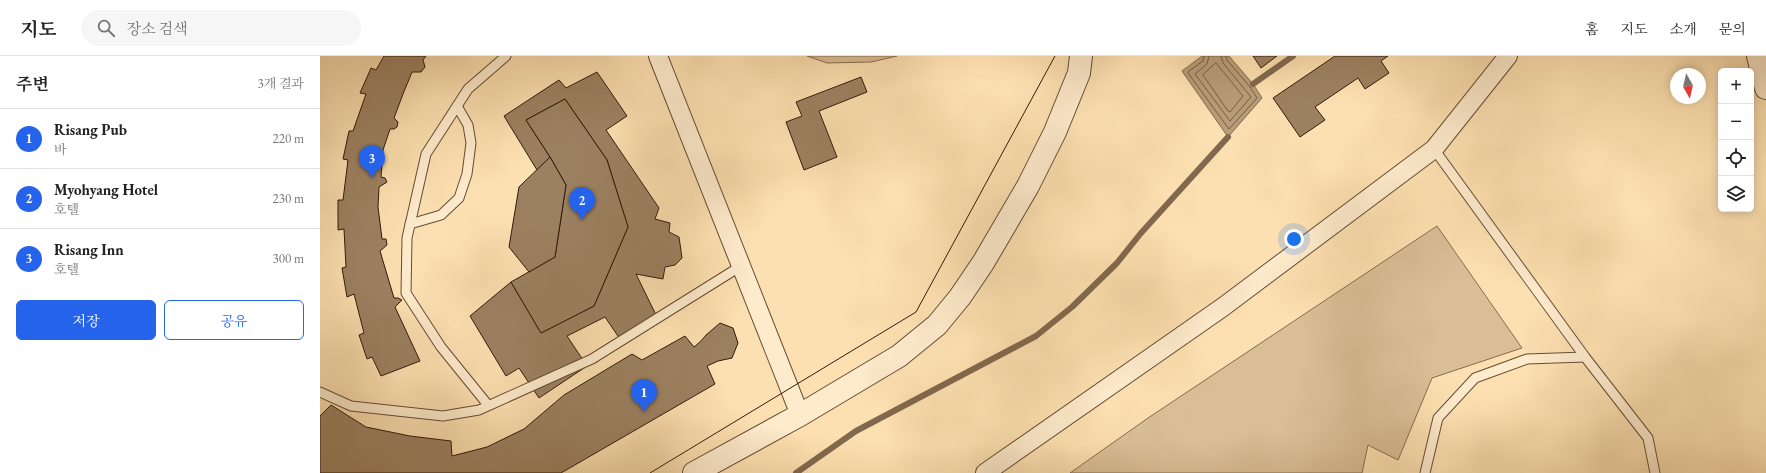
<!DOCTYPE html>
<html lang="ko">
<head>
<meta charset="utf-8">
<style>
	body { margin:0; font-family:"EB Garamond","Noto Serif KR",serif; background:#f6f6f6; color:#222 }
	.controls { position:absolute; right:12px; top:12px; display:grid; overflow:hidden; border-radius:6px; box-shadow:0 2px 10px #0003 }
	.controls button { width:36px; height:36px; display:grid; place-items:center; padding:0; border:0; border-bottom:1px solid #e0e0e0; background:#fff; color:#222; font:20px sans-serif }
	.compass { position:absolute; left:1350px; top:12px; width:36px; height:36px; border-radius:50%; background:#fff; box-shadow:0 2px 10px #0003; rotate:172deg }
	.you { position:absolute; left:974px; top:183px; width:14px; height:14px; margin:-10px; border:3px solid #fff; border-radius:50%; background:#1a73e8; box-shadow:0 0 0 6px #1a73e833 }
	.badge { display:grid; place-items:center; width:26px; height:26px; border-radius:50%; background:#2563eb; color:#fff; font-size:13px; font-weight:700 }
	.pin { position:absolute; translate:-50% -33px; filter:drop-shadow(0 1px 2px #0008) }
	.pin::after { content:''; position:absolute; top:21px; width:14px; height:12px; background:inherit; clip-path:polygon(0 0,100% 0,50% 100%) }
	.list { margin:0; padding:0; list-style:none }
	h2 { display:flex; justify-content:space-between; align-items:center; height:52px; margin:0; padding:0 16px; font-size:17px }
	h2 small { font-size:13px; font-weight:400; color:#767676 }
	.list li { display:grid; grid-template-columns:26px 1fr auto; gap:12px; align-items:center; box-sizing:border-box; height:60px; padding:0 16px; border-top:1px solid #e0e0e0 }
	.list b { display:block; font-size:15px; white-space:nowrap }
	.list p { margin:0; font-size:13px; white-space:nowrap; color:#767676 }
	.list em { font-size:13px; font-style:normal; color:#767676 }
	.actions { display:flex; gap:8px; padding:12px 16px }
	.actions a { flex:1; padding:9px 0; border:1px solid #2563eb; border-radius:6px; text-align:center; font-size:14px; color:#2563eb }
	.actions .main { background:#2563eb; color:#fff }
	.icon { flex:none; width:22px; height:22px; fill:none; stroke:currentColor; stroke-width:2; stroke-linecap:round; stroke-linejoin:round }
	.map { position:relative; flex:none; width:1446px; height:417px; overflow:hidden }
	header { display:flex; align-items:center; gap:24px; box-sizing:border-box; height:56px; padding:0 20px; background:#fff; border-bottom:1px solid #e0e0e0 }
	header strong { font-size:19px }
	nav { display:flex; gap:22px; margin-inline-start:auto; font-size:14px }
	.search { width:280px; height:36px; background:#f6f6f6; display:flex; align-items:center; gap:10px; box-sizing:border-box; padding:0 14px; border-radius:22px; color:#767676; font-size:15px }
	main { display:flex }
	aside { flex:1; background:#fff }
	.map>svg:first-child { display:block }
</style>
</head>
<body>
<header>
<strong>지도</strong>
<div class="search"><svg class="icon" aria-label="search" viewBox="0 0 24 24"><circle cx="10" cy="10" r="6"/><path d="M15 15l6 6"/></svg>장소 검색</div>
<nav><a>홈</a><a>지도</a><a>소개</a><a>문의</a></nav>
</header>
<main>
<aside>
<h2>주변<small>3개 결과</small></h2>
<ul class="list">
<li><span class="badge">1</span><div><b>Risang Pub</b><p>바</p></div><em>220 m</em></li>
<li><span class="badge">2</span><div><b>Myohyang Hotel</b><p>호텔</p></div><em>230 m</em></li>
<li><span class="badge">3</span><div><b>Risang Inn</b><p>호텔</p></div><em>300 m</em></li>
</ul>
<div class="actions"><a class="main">저장</a><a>공유</a></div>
</aside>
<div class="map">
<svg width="1446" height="417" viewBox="0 0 1446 417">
	<rect width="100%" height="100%" fill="#fde0b1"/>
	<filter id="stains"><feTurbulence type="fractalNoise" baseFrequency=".005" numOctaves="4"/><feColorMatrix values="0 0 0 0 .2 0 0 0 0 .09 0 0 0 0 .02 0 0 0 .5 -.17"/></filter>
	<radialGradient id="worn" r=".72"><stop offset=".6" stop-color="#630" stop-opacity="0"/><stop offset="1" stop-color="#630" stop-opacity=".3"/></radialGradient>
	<!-- green -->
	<g fill="#dabe95" stroke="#866c50">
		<polygon points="487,0 577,0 551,6 507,7"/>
		<polygon points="1117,170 1202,292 1112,322 1078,404 1048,389 1042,417 750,417 828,362"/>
	</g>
	<!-- water -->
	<polygon fill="#b89d79" stroke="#82694d" points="882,0 909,0 933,28 942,42 908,81 862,15"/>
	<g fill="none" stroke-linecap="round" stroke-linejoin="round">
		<!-- shore -->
		<g stroke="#755c42" stroke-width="1">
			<polyline points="884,0 883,5 869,15 868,17 909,73 937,42 930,31 907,4 906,0"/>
			<polyline points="889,0 887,8 875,18 910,65 931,41 903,7 901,0"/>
			<polygon points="896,7 923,40 910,56 908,55 883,19"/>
		</g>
		<!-- stream -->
		<g stroke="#82694d" stroke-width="6">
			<polyline points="933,28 973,0"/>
			<polyline points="476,417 536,375 716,280 752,251 797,207 821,177 908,81"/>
		</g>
	</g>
	<!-- building -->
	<g fill="#9c8161" stroke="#321a0b">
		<polygon points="64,0 106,0 103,4 105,11 101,16 92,16 83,38 74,62 78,66 77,71 74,73 70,73 63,94 61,121 65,122 67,126 59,131 58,151 62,183 66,183 67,189 60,195 74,242 78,242 82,244 75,251 100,305 61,320 52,301 47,303 39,279 44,277 34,238 27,241 22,212 26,211 24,173 18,174 18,144 23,144 28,104 23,103 29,75 33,75 46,38 40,37 51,12 56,14"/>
		<polygon points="933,0 957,0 941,12"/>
		<polygon points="1015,0 1068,0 1061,5 1069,17 1045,33 1038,22 995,51 1005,64 980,81 953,42"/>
		<polygon points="277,16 307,60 286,74 339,152 335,163 350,167 349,176 359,181 362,202 355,209 345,211 343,223 316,218 337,261 300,283 285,261 247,280 267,310 219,342 199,312 186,320 150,260 191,226 221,277 274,250 308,171 287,104 245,43 206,64 230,101 217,114 184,60 239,24 246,32"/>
		<polygon points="541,21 547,36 499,55 517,101 484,114 466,66 482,60 476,46"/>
		<polygon points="245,43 287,104 308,171 274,250 221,277 191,226 235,201 246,129 230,101 206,64"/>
		<polygon points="230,101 246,129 235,201 209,216 189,191 199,131"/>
		<polygon points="400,267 413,272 418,287 412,302 398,305 387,310 395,328 241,417 0,417 0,360 11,349 46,371 90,380 131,385 132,400 167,391 204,373 244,339 312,298 322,304 365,280 374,291 381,285 386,279"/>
	</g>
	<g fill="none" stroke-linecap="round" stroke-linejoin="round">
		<defs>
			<g id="service">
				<polyline points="1114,93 1265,301 1328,382 1335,417"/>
				<polyline points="90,168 121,159 139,142 147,118 151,87 148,69 137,50"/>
				<polyline points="0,336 31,350 123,360 159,354 272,303 421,210"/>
				<polyline points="168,349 121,291 86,237 87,182 106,98 148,33 186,0"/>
				<polyline points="1105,417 1118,362 1155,322 1207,303 1265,301"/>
			</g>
			<g id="minor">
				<polyline points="338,0 480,359"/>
				<polyline points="665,417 903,251 1114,93 1188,0"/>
			</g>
			<g id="tertiary">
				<polyline points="1438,0 1446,32"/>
				<polyline points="374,417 480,359 579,300 617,269 640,241 663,207 708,130 735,76 759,17 761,0"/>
			</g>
		</defs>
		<!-- service casing -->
		<use href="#service" stroke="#654c34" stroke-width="11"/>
		<!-- minor casing -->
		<use href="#minor" stroke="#654c34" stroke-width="20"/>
		<!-- tertiary casing -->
		<use href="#tertiary" stroke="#654c34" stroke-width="24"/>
		<!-- service -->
		<use href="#service" stroke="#feebcc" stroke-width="9"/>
		<!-- minor -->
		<use href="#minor" stroke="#feebcc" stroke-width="18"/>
		<!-- tertiary -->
		<use href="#tertiary" stroke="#feebcc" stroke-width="22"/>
		<!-- tram -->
		<polyline stroke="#321a0b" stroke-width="1" points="330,417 596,256 735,0"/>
	</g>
	<rect width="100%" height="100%" filter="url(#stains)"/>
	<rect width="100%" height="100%" fill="url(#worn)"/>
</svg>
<div class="controls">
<button>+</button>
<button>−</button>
<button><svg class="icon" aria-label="locate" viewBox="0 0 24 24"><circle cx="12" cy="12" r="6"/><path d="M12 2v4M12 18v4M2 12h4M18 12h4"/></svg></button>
<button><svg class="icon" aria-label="layers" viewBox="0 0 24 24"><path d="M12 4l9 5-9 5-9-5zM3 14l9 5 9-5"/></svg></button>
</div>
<svg class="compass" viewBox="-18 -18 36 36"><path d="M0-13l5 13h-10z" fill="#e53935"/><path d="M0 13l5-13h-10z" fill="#767676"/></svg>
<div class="you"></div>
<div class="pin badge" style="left:324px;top:356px">1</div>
<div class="pin badge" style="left:262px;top:164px">2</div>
<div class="pin badge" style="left:52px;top:122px">3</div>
</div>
</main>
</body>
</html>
